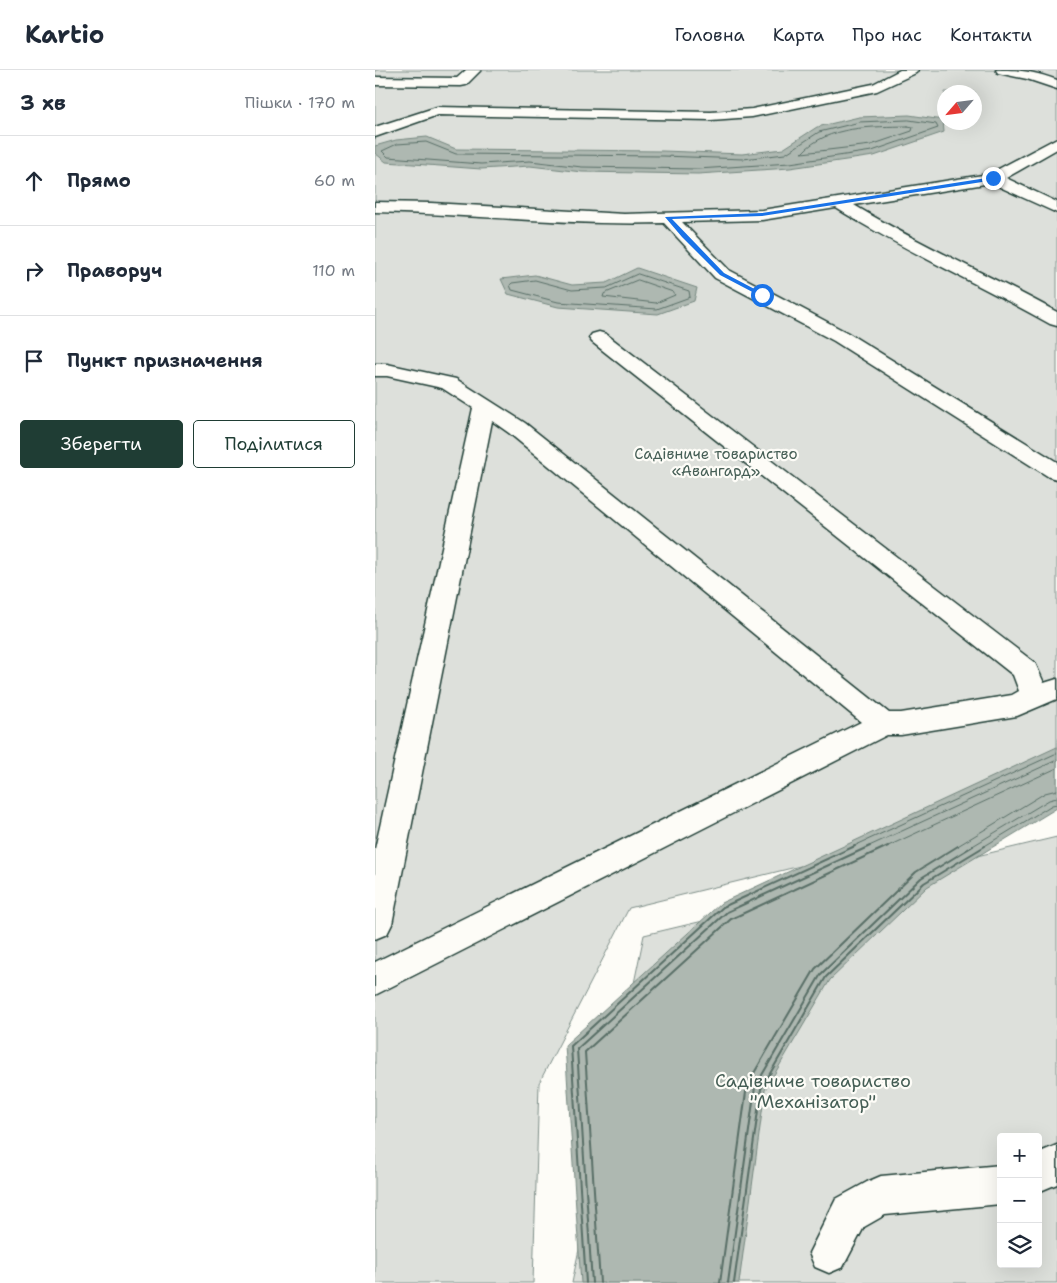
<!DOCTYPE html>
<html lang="uk">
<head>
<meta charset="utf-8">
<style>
	body { margin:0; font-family:"Shantell Sans",sans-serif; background:#f6f6f7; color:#1f2937 }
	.controls { position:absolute; right:15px; bottom:15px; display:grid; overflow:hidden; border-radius:5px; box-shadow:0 5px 20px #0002 }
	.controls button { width:45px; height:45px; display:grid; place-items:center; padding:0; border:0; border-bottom:1px solid #e0e1e3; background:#fff; color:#1f2937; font:25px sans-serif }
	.compass { position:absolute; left:562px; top:15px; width:45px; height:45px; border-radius:50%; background:#fff; box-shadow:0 5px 20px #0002; rotate:242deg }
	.stop { position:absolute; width:15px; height:15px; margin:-11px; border:4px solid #1a73e8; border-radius:50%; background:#fff }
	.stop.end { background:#1a73e8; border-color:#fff; box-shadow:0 1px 5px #0008 }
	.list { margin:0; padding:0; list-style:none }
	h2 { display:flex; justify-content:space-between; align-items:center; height:65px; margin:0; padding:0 20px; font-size:21px }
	h2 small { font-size:16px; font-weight:400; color:#747a83 }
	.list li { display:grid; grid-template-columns:32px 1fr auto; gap:15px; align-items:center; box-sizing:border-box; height:90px; padding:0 20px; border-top:1px solid #e0e1e3 }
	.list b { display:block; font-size:19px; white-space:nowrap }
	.list em { font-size:16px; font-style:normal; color:#747a83 }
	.actions { display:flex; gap:10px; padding:15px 20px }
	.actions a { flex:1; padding:11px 0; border:1px solid #1f3d34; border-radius:5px; text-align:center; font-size:18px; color:#1f3d34 }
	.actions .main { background:#1f3d34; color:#fff }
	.icon { flex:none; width:28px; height:28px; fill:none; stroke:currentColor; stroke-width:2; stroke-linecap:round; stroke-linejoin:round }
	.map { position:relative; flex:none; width:682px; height:1213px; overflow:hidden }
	header { display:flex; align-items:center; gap:30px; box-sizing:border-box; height:70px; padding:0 25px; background:#fff; border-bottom:1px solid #e0e1e3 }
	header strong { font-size:24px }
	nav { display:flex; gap:28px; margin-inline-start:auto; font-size:18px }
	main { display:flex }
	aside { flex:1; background:#fff }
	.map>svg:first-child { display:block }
</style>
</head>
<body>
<header>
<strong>Kartio</strong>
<nav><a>Головна</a><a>Карта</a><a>Про нас</a><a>Контакти</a></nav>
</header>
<main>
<aside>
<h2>3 хв<small>Пішки · 170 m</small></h2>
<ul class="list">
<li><svg class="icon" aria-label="ahead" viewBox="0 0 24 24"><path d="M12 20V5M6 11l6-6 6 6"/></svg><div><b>Прямо</b></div><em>60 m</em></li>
<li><svg class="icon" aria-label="right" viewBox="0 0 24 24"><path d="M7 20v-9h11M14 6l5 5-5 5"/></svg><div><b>Праворуч</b></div><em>110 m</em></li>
<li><svg class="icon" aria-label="arrive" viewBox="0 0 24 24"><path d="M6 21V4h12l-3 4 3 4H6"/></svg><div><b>Пункт призначення</b></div></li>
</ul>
<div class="actions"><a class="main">Зберегти</a><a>Поділитися</a></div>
</aside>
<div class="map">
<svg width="682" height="1213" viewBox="0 0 682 1213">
	<rect width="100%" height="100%" fill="#fdfcf7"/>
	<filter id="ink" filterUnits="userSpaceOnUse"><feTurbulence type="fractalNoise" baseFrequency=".02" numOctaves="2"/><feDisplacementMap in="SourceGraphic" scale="10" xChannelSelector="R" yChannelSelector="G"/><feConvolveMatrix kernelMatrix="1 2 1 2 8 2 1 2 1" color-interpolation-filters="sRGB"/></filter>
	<g filter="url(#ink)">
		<!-- green -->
		<g fill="#dde0db" stroke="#7e8e88" fill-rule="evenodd">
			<path d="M0 0H682V733L254 838 164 1013 158 1213H0ZM570 22H600V52H570Z"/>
			<path d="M682 767V1213H197L269 865ZM626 1067H663V1194H626Z"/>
		</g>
		<!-- water -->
		<g fill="#aeb8b1" stroke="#75877f">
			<polygon points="534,45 568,50 569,62 499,86 415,98 323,104 207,102 155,96 106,99 11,92 0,83 0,76 21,70 52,67 81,79 288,81 367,84 408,79 442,57 484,47"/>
			<polygon points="262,198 322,218 319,231 283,244 183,237 133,224 126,209 160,205 197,215 231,213"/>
			<polygon points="682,677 682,738 552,817 455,910 390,1020 364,1213 206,1213 190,975 346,833"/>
		</g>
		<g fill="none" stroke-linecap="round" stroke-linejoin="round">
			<!-- shore-far1 -->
			<g stroke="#586e66" stroke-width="1">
				<polygon points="534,50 561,54 563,58 497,81 415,93 323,99 207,97 155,91 106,94 13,87 7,81 22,74 51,72 81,84 288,86 368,89 410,84 444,62 485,52"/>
				<path d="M533 56 538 57 537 61 496 75 427 83C452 55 498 57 533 56Z"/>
				<polygon points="263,204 314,221 315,227 282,239 183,232 137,220 135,215 137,213 160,210 197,220 231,218"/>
				<polygon points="263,210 298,222 300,225 281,233 228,227 229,224"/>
				<polyline points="477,777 682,683"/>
				<polyline points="492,777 682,690"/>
				<polyline points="511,777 682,698"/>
				<polyline points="581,777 670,723 682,720"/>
				<polyline points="596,777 674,730 682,728"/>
				<polyline points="608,777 677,735 682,734"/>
			</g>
			<!-- shore -->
			<g stroke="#586e66" stroke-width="2">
				<polyline points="211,1213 196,976 348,837 480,776"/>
				<polyline points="217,1213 202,979 352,842 495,776"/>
				<polyline points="225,1213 210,982 356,849 513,776"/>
				<polyline points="345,1213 372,1015 440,899 541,802 583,776"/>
				<polyline points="353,1213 380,1017 446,904 546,808 598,776"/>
				<polyline points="359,1213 386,1019 451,907 549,813 610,776"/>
			</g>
			<defs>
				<g id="minor">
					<polygon points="91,0 106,0 91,15 86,16 0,15 0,7 82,8"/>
					<polygon points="525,0 543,0 541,3 502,21 377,47 336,50 63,45 0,67 0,57 62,37 336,42 377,39 498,14"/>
					<path d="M621 0C647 0 658 1 682 10V19L652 9 623 3Z"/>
					<path d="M682 68V79L631 108 682 132V143L616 113 479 135C545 175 615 205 682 242V256L675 254C604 214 530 181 461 138L387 150 307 152 354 200 473 263 682 392V409L674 407 459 271 340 208 289 153C193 156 96 144 0 142V132L56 133 249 144 387 140 614 104Z"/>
					<polygon points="224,262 231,264 660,593 669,613 682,609 682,629 642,646 526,665 512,665 0,925 0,892 486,652 134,363 117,351 17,854 12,864 0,869 0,779 98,338 67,318 12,306 0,306 0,294 12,294 81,309 150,353 514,643 526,643 637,625 644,621 638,605 217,272 214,268 217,264"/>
					<polygon points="682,1075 682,1114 663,1122 663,1083"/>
					<polygon points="626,1095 626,1134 510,1145 489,1157 468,1197 454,1203 440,1197 434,1183 461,1129 492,1112 506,1106"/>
				</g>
			</defs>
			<!-- minor casing -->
			<use href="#minor" stroke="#1f3d34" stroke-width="3"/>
			<!-- minor -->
			<use href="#minor" fill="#fdfcf7" fill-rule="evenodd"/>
		</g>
	</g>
	<!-- route -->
	<polygon fill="#1a73e8" points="618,107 620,110 387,146 297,149 349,203 389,224 387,227 345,205 307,167 290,147 387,143"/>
	<g text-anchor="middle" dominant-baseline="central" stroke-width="4.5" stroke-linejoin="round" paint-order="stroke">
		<!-- park labels -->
		<g font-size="15" fill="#455e55" stroke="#fdfcf7">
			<text x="341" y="384">Садівниче товариство<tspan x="341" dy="17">«Авангард»</tspan></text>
		</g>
		<!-- near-park labels -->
		<g font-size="18" fill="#455e55" stroke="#fdfcf7">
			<text x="438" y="1011">Садівниче товариство<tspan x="438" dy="21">"Механізатор"</tspan></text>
		</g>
	</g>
</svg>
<div class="controls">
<button>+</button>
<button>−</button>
<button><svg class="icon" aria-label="layers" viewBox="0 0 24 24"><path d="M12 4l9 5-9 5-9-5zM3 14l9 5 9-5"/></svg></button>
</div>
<svg class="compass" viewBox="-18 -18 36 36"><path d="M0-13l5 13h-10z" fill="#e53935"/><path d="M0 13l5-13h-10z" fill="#747a83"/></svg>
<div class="stop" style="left:387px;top:225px"></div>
<div class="stop end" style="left:618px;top:108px"></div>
</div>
</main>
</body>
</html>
